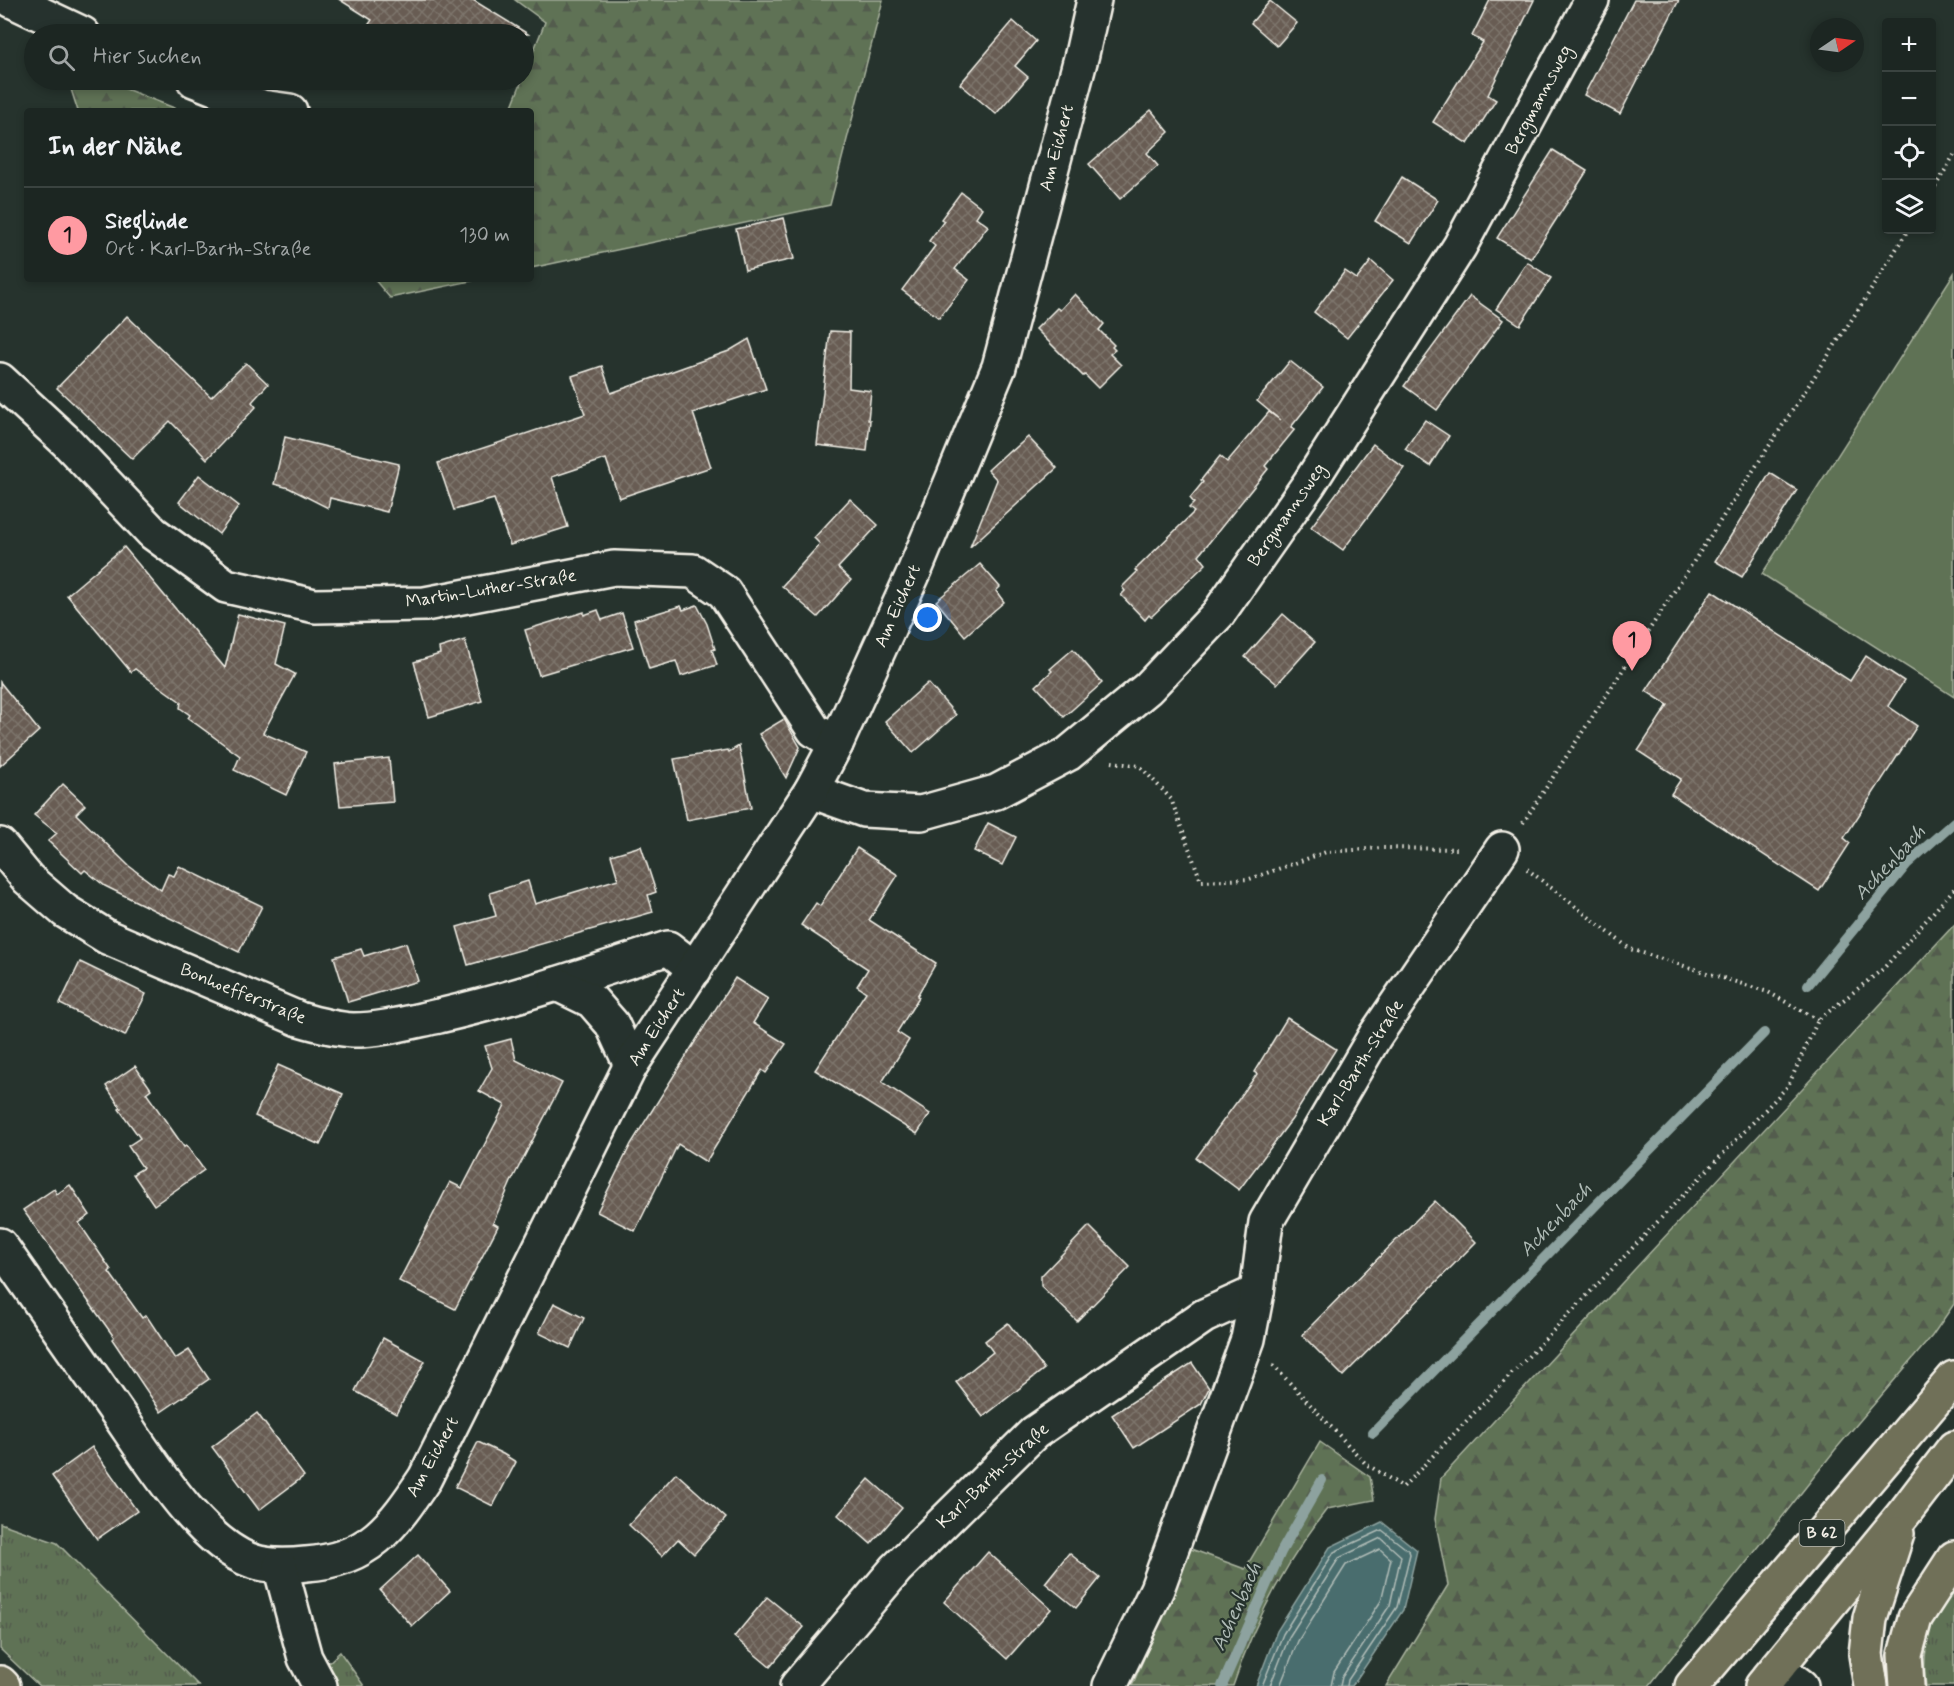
<!DOCTYPE html>
<html lang="de">
<head>
<meta charset="utf-8">
<style>
	body { margin:0; font-family:Mynerve,sans-serif; background:#29322f; color:#f1f3f6 }
	.controls { position:absolute; right:18px; top:18px; display:grid; overflow:hidden; border-radius:6px; box-shadow:0 3px 9px #0003 }
	.controls button { width:54px; height:54px; display:grid; place-items:center; padding:0; border:0; border-bottom:2px solid #3a4340; background:#1c2622; color:#f1f3f6; font:30px sans-serif }
	.compass { position:absolute; left:1810px; top:18px; width:54px; height:54px; border-radius:50%; background:#1c2622; box-shadow:0 3px 9px #0003; rotate:77deg }
	.you { position:absolute; left:928px; top:618px; width:21px; height:21px; margin:-15px; border:4px solid #fff; border-radius:50%; background:#1a73e8; box-shadow:0 0 0 9px #1a73e833 }
	.badge { display:grid; place-items:center; width:39px; height:39px; border-radius:50%; background:#ff9aa2; color:#111; font-size:20px; font-weight:700 }
	.pin { position:absolute; translate:-50% -50px; filter:drop-shadow(0 2px 3px #0008) }
	.pin::after { content:''; position:absolute; top:32px; width:21px; height:18px; background:inherit; clip-path:polygon(0 0,100% 0,50% 100%) }
	.list { margin:0; padding:0; list-style:none }
	h2 { display:flex; justify-content:space-between; align-items:center; height:78px; margin:0; padding:0 24px; font-size:26px }
	h2 small { font-size:20px; font-weight:400; color:#a0a5a5 }
	.list li { display:grid; grid-template-columns:39px 1fr auto; gap:18px; align-items:center; box-sizing:border-box; height:96px; padding:0 24px; border-top:2px solid #3a4340 }
	.list b { display:block; font-size:22px; white-space:nowrap }
	.list p { margin:0; font-size:20px; white-space:nowrap; color:#a0a5a5 }
	.list em { font-size:20px; font-style:normal; color:#a0a5a5 }
	.icon { flex:none; width:33px; height:33px; fill:none; stroke:currentColor; stroke-width:2; stroke-linecap:round; stroke-linejoin:round }
	.map { position:relative; flex:none; width:1954px; height:1686px; overflow:hidden }
	.search { position:absolute; background:#1c2622; box-shadow:0 3px 9px #0003; left:24px; top:24px; width:510px; height:66px; display:flex; align-items:center; gap:15px; box-sizing:border-box; padding:0 21px; border-radius:33px; color:#a0a5a5; font-size:22px }
	.panel { position:absolute; background:#1c2622; box-shadow:0 3px 9px #0003; left:24px; top:108px; width:510px; height:174px; border-radius:6px }
	.map>svg:first-child { display:block }
</style>
</head>
<body>
<div class="map">
<svg width="1954" height="1686" viewBox="0 0 1954 1686">
	<defs>
		<pattern id="grass-tufts" width="24" height="20" patternUnits="userSpaceOnUse" patternTransform="scale(1.5)"><rect width="24" height="20" fill="#5e7255"/><path d="M3 7l-1-3M5 7V3M7 7l1-3M15 17l-1-3M17 17v-4M19 17l1-3" fill="none" stroke="#525b4d"/></pattern>
		<pattern id="forest-firs" width="22" height="20" patternUnits="userSpaceOnUse" patternTransform="scale(1.5)"><rect width="22" height="20" fill="#5e7255"/><path d="M5 1l3.5 6h-7zM16 11l3.5 6h-7z" fill="#525b4d"/></pattern>
		<pattern id="building-cross-hatch" width="8" height="8" patternUnits="userSpaceOnUse" patternTransform="scale(1.5)"><rect width="8" height="8" fill="#675c53"/><path d="M0 0l8 8M0 8l8-8" fill="none" stroke="#7d746c"/></pattern>
	</defs>
	<rect width="100%" height="100%" fill="#26332d"/>
	<filter id="ink" filterUnits="userSpaceOnUse"><feTurbulence type="fractalNoise" baseFrequency=".0167" numOctaves="2"/><feDisplacementMap in="SourceGraphic" scale="12" xChannelSelector="R" yChannelSelector="G"/><feConvolveMatrix kernelMatrix="1 2 1 2 8 2 1 2 1" color-interpolation-filters="sRGB"/></filter>
	<g filter="url(#ink)">
		<!-- grass -->
		<g fill="url(#grass-tufts)" stroke="#a9b29e" stroke-width="1.5">
			<polygon points="0,1523 57,1543 199,1686 39,1686 0,1649"/>
			<path d="M1954 1586V1686H1926C1922 1661 1927 1628 1940 1606 1944 1599 1949 1592 1954 1586Z"/>
			<polygon points="340,1652 364,1686 304,1686"/>
		</g>
		<!-- forest -->
		<g fill="url(#forest-firs)" stroke="#a9b29e" stroke-width="1.5">
			<polygon points="515,0 883,0 830,205 531,268 531,111 510,111 545,22"/>
			<polygon points="68,80 103,80 182,111 78,111"/>
			<polygon points="374,279 480,279 390,298"/>
			<polygon points="1954,925 1954,1304 1932,1336 1835,1450 1649,1686 1386,1686 1448,1585 1435,1519 1441,1478"/>
			<path d="M1320 1442 1370 1477 1374 1500 1327 1509C1286 1562 1254 1622 1233 1686H1132L1191 1549 1245 1569Z"/>
		</g>
		<!-- pitch -->
		<polygon fill="#5e7255" stroke="#a9b29e" stroke-width="1.5" points="1954,273 1954,697 1762,574"/>
		<!-- water -->
		<polygon fill="#496d6e" stroke="#8da29f" stroke-width="1.5" points="1382,1522 1417,1550 1403,1610 1352,1686 1256,1686 1277,1631 1330,1547"/>
		<g fill="none" stroke-linecap="round" stroke-linejoin="round">
			<!-- shore -->
			<g stroke="#b0bcb7" stroke-width="1.5">
				<polyline points="1262,1686 1283,1634 1334,1552 1382,1530 1409,1551 1410,1554 1397,1607 1348,1680 1347,1686"/>
				<polyline points="1270,1686 1289,1637 1339,1558 1381,1538 1401,1556 1390,1605 1342,1677 1340,1686"/>
				<polyline points="1280,1686 1298,1641 1346,1565 1380,1549 1391,1559 1381,1601 1334,1672 1331,1686"/>
			</g>
			<!-- stream -->
			<g stroke="#8da29f" stroke-width="10">
				<polyline points="1808,985 1907,864 1954,822"/>
				<polyline points="1373,1433 1764,1033"/>
				<polyline points="1222,1686 1281,1552 1322,1480"/>
			</g>
		</g>
		<!-- building -->
		<g fill="url(#building-cross-hatch)" stroke="#f4f1e8" stroke-width="1.5">
			<polygon points="340,0 473,0 528,34 362,34 372,20"/>
			<polygon points="1490,0 1534,0 1488,95 1496,100 1468,144 1433,122 1483,42 1472,36"/>
			<polygon points="1634,0 1679,0 1620,114 1584,95"/>
			<polygon points="1270,1 1297,23 1277,46 1251,23"/>
			<polygon points="1013,21 1036,41 1015,66 1028,77 996,114 960,84"/>
			<polygon points="1151,110 1169,132 1147,153 1158,166 1120,199 1089,164"/>
			<polygon points="1553,150 1587,171 1531,259 1497,238"/>
			<polygon points="1402,177 1438,200 1411,243 1375,221"/>
			<polygon points="961,192 982,208 976,217 988,226 955,269 969,280 939,318 902,290 935,246 929,241 944,221 941,219"/>
			<polygon points="784,218 794,259 745,270 736,229"/>
			<polygon points="1371,261 1393,280 1347,338 1314,312 1345,271 1357,279"/>
			<polygon points="1527,262 1551,278 1520,325 1496,309"/>
			<polygon points="1075,294 1104,324 1099,330 1114,345 1112,347 1115,350 1110,354 1121,365 1098,388 1085,375 1083,376 1036,329 1057,308 1060,310"/>
			<polygon points="1470,296 1503,320 1437,410 1404,386"/>
			<polygon points="127,316 211,397 246,363 268,384 252,402 256,407 207,459 170,421 132,459 57,388"/>
			<polygon points="830,331 850,332 849,388 871,391 868,420 870,420 867,451 817,445"/>
			<polygon points="749,339 766,389 693,413 711,467 619,498 606,459 552,477 568,527 510,545 494,499 454,510 438,463 585,414 572,376 602,366 611,393 729,351"/>
			<polygon points="1290,361 1323,387 1291,427 1295,429 1265,466 1268,469 1199,555 1206,564 1151,617 1149,615 1145,620 1121,595 1125,591 1122,587 1137,572 1135,570 1194,512 1189,508 1194,503 1190,498 1203,482 1201,480 1220,456 1227,462 1269,412 1280,420 1257,401"/>
			<polygon points="1425,420 1449,436 1430,466 1405,449"/>
			<polygon points="285,437 399,464 387,512 330,498 328,508 289,488 274,484"/>
			<polygon points="1028,437 1057,468 970,547 997,480 988,470 1010,450 1012,451"/>
			<polygon points="1373,444 1404,468 1343,550 1311,527"/>
			<polygon points="1770,473 1797,490 1742,577 1715,561"/>
			<polygon points="199,475 239,506 219,534 179,502"/>
			<polygon points="850,499 878,525 838,568 851,580 818,617 782,586 820,544 814,538"/>
			<polygon points="124,547 225,668 238,614 285,626 276,664 295,674 263,733 306,752 286,795 234,770 240,756 188,718 190,715 180,708 181,702 135,669 131,672 67,595"/>
			<polygon points="980,564 1000,587 996,591 1004,602 965,636 936,601"/>
			<polygon points="1712,591 1850,681 1866,656 1904,681 1888,706 1917,726 1844,838 1850,843 1819,891 1671,794 1681,779 1638,751 1668,705 1646,691"/>
			<polygon points="697,605 707,624 715,649 712,650 717,665 681,676 676,661 649,669 634,620 681,606 683,610"/>
			<polygon points="598,610 602,620 622,613 633,647 539,675 525,630 584,612 584,615"/>
			<polygon points="1283,614 1315,642 1277,684 1245,657"/>
			<polygon points="465,640 482,701 429,717 414,662 440,654 439,648"/>
			<polygon points="1073,649 1102,683 1064,717 1036,686 1052,671 1050,669"/>
			<polygon points="0,682 39,731 0,766"/>
			<polygon points="928,683 956,715 913,753 885,721"/>
			<polygon points="784,719 800,747 786,778 759,734"/>
			<polygon points="739,746 751,808 687,820 674,759 728,750 729,752"/>
			<polygon points="389,758 393,802 340,806 335,764"/>
			<polygon points="63,784 85,805 76,814 129,866 161,890 168,874 174,876 179,866 262,906 239,952 105,886 85,870 82,873 48,841 57,833 34,815"/>
			<polygon points="988,823 1016,837 1002,865 974,851"/>
			<polygon points="641,846 656,892 648,895 653,912 468,965 457,927 496,916 490,893 528,881 535,904 618,879 611,855"/>
			<polygon points="857,848 898,875 869,920 936,963 917,996 919,997 897,1032 909,1040 882,1082 930,1114 917,1134 815,1070 866,992 857,986 868,969 801,925 816,903 820,906"/>
			<polygon points="406,943 418,981 348,1002 334,957 361,949 364,956"/>
			<polygon points="80,962 146,994 125,1036 60,1004"/>
			<polygon points="735,978 768,999 753,1023 786,1044 766,1073 762,1070 706,1162 678,1144 635,1231 597,1212 631,1144"/>
			<polygon points="1287,1018 1336,1049 1292,1119 1239,1190 1196,1158 1257,1074 1254,1072"/>
			<polygon points="511,1039 516,1060 562,1083 511,1182 493,1223 498,1226 455,1309 399,1281 450,1182 462,1188 505,1105 479,1091 492,1068 485,1046"/>
			<polygon points="278,1065 343,1094 320,1145 255,1116"/>
			<polygon points="135,1066 151,1089 146,1093 184,1147 186,1145 204,1170 154,1205 133,1174 143,1168 128,1146 140,1138 119,1109 121,1108 106,1086"/>
			<polygon points="70,1185 90,1215 79,1223 111,1270 109,1272 142,1318 146,1315 175,1359 189,1350 209,1379 161,1412 112,1339 114,1337 23,1210 54,1189 57,1194"/>
			<polygon points="1435,1201 1476,1242 1343,1376 1302,1335"/>
			<polygon points="1089,1226 1130,1267 1077,1321 1041,1286 1041,1276"/>
			<polygon points="554,1303 584,1318 570,1348 539,1333"/>
			<polygon points="1008,1323 1044,1369 983,1417 956,1382 993,1352 985,1341"/>
			<polygon points="383,1338 425,1361 396,1414 355,1391"/>
			<polygon points="1192,1363 1209,1388 1201,1404 1134,1448 1112,1415"/>
			<polygon points="257,1413 304,1476 259,1510 212,1447"/>
			<polygon points="478,1442 503,1454 516,1462 493,1506 455,1487"/>
			<polygon points="92,1447 137,1511 97,1539 52,1476"/>
			<polygon points="676,1473 726,1518 694,1554 678,1539 662,1556 629,1525"/>
			<polygon points="869,1479 902,1508 871,1544 838,1515"/>
			<polygon points="988,1552 1051,1609 1007,1659 944,1602"/>
			<polygon points="1069,1553 1100,1578 1076,1608 1045,1583"/>
			<polygon points="418,1555 450,1591 412,1626 380,1590"/>
			<polygon points="767,1597 804,1627 770,1667 734,1637"/>
		</g>
		<g fill="none" stroke-linecap="round" stroke-linejoin="round">
			<defs>
				<g id="minor">
					<polyline points="11,0 83,34"/>
					<polyline points="194,80 262,107 290,111"/>
					<polyline points="0,380 66,441 153,533 226,586 315,606 425,604 614,568 693,571 724,592 814,730 836,744"/>
					<polyline points="811,791 864,810 921,813 996,792 1068,754 1148,688 1218,614 1309,484 1460,246 1592,0"/>
					<path d="M0 845 28 879 65 911 107 937 299 1019C316 1024 334 1029 353 1030 382 1030 410 1022 439 1016 517 998 592 973 668 948L695 969"/>
					<polyline points="557,984 592,1001 612,1024 631,1065"/>
					<path d="M0 1245C38 1299 76 1354 114 1408 147 1455 198 1542 252 1561 270 1567 288 1566 306 1564 369 1560 393 1526 425 1478L631 1065 811 791 836 744 915 570 999 367 1082 54 1094 0"/>
					<polyline points="280,1566 305,1658 320,1686"/>
					<polyline points="1777,1668 1801,1686"/>
					<polyline points="797,1686 896,1569 1034,1433 1204,1316 1257,1292"/>
					<polyline points="1110,1686 1157,1589 1248,1339 1257,1292 1266,1222 1375,1036 1502,849"/>
				</g>
				<g id="major">
					<polyline points="1692,1686 1954,1378"/>
					<polyline points="1762,1686 1905,1512 1954,1448"/>
					<polyline points="1871,1686 1866,1654 1870,1618 1897,1534"/>
					<polyline points="1907,1686 1905,1655 1915,1618 1954,1558"/>
				</g>
				<polyline id="highway" points="0,1683 3,1686"/>
			</defs>
			<!-- minor casing -->
			<use href="#minor" stroke="#f4f1e8" stroke-width="38"/>
			<!-- major casing -->
			<use href="#major" stroke="#f4f1e8" stroke-width="38"/>
			<!-- highway casing -->
			<use href="#highway" stroke="#f4f1e8" stroke-width="38"/>
			<!-- path -->
			<g stroke="#f4f1e8" stroke-width="4" stroke-dasharray="1.5 4.5" stroke-linecap="butt">
				<polyline points="1932,192 1954,155"/>
				<polyline points="1112,762 1140,766 1171,799 1201,881 1250,879 1326,852 1381,848 1461,849"/>
				<polyline points="1523,823 1869,293 1908,230"/>
				<polyline points="1527,869 1630,949 1768,992 1818,1020"/>
				<polyline points="1273,1365 1366,1464 1403,1487 1788,1086 1818,1020 1883,969 1954,889"/>
			</g>
			<!-- minor -->
			<use href="#minor" stroke="#26332d" stroke-width="33"/>
			<!-- major -->
			<use href="#major" stroke="#706f59" stroke-width="33"/>
			<!-- highway -->
			<use href="#highway" stroke="#706f59" stroke-width="33"/>
		</g>
	</g>
	<g text-anchor="middle" dominant-baseline="central" stroke-width="4.5" stroke-linejoin="round" paint-order="stroke">
		<!-- shield labels -->
		<rect fill="#26332d" stroke="#b6b8b0" stroke-width="1.5" x="1799.5" y="1520" width="45" height="26" rx="4.5"/>
		<g font-size="16" font-weight="bold" fill="#f4f1e8">
			<text x="1822" y="1533">B 62</text>
		</g>
		<!-- street labels -->
		<g font-size="18" fill="#f4f1e8" stroke="#26332d">
			<text transform="translate(1539 100) rotate(-62)">Bergmannsweg</text>
			<text transform="translate(1057 148) rotate(-75)">Am Eichert</text>
			<text transform="translate(1287 515) rotate(-55)">Bergmannsweg</text>
			<text transform="translate(491 589) rotate(-9)">Martin-Luther-Straße</text>
			<text transform="translate(898 606) rotate(-66)">Am Eichert</text>
			<text transform="translate(243 994) rotate(22)">Bonhoefferstraße</text>
			<text transform="translate(657 1027) rotate(-57)">Am Eichert</text>
			<text transform="translate(1361 1063) rotate(-58)">Karl-Barth-Straße</text>
			<text transform="translate(433 1457) rotate(-61)">Am Eichert</text>
			<text transform="translate(993 1476) rotate(-43)">Karl-Barth-Straße</text>
		</g>
		<!-- water labels -->
		<g font-size="20" font-style="italic" fill="#b0bcb7" stroke="#26332d">
			<text transform="translate(1890 863) rotate(-47)">Achenbach</text>
			<text transform="translate(1556 1220) rotate(-46)">Achenbach</text>
			<text transform="translate(1237 1607) rotate(-66)">Achenbach</text>
		</g>
	</g>
</svg>
<div class="controls">
<button>+</button>
<button>−</button>
<button><svg class="icon" aria-label="locate" viewBox="0 0 24 24"><circle cx="12" cy="12" r="6"/><path d="M12 2v4M12 18v4M2 12h4M18 12h4"/></svg></button>
<button><svg class="icon" aria-label="layers" viewBox="0 0 24 24"><path d="M12 4l9 5-9 5-9-5zM3 14l9 5 9-5"/></svg></button>
</div>
<svg class="compass" viewBox="-18 -18 36 36"><path d="M0-13l5 13h-10z" fill="#e53935"/><path d="M0 13l5-13h-10z" fill="#a0a5a5"/></svg>
<div class="you"></div>
<div class="pin badge" style="left:1632px;top:671px">1</div>
<div class="search"><svg class="icon" aria-label="search" viewBox="0 0 24 24"><circle cx="10" cy="10" r="6"/><path d="M15 15l6 6"/></svg>Hier suchen</div>
<section class="panel">
<h2>In der Nähe<small></small></h2>
<ul class="list">
<li><span class="badge">1</span><div><b>Sieglinde</b><p>Ort · Karl-Barth-Straße</p></div><em>130 m</em></li>
</ul>
</section>
</div>
</body>
</html>
